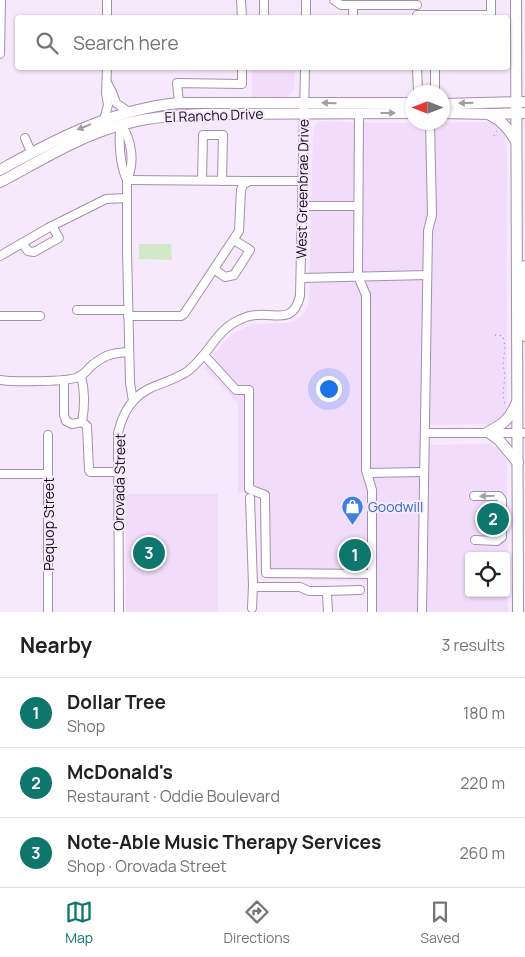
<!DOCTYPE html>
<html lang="en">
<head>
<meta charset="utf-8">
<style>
	body { margin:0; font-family:Manrope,sans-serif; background:#f2f2f2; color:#202124 }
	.controls { position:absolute; right:15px; bottom:15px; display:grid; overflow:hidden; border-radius:5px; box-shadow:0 1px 4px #0004 }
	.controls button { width:45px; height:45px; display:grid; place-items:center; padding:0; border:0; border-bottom:1px solid #e0e0e0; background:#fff; color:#202124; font:25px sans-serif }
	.compass { position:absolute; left:405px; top:85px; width:45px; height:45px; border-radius:50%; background:#fff; box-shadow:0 1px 4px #0004; rotate:270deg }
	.you { position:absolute; left:328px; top:388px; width:18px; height:18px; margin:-12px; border:4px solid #fff; border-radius:50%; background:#1a73e8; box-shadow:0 0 0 8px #1a73e833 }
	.badge { display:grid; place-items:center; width:32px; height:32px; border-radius:50%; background:#0f766e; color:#fff; font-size:16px; font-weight:700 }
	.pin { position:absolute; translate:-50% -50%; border:2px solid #fff; box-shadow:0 1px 5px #0006 }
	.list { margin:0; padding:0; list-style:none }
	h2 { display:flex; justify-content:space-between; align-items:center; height:65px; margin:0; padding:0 20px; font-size:21px }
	h2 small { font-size:16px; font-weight:400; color:#757577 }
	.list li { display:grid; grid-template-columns:32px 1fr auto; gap:15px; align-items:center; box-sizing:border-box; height:70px; padding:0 20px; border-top:1px solid #e0e0e0 }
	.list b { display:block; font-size:19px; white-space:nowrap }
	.list p { margin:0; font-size:16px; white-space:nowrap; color:#757577 }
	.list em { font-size:16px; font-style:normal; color:#757577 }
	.icon { flex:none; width:28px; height:28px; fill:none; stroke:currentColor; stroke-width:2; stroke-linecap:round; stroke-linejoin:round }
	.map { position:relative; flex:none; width:525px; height:612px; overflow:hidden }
	.search { position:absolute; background:#fff; box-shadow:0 1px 4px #0004; left:15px; right:15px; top:15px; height:55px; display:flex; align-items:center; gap:12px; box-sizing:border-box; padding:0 18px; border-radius:5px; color:#757577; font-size:19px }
	.sheet { height:275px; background:#fff }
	nav { display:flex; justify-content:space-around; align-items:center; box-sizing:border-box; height:70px; border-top:1px solid #e0e0e0; background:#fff; font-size:14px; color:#757577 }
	nav a { display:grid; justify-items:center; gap:2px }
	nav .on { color:#0f766e }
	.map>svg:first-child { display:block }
</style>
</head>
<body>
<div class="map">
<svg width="525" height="612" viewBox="0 0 525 612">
	<rect width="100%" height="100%" fill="#f7e9fc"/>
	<!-- built -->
	<g fill="#f2dcfb" fill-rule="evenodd">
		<polygon points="252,68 295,68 295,87 293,91 289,95 285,97 252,97"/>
		<path d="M320 121 370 123 487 122 494 123 498 125 503 131 507 151V407L503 417 495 423 491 424 427 425V445L490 444 500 449 503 454 507 464V479L508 612H367V586L363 581 310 580V577H261L260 499 257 495H252L245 493H238V403L204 368 223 343 234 333 253 324 286 323 293 322 302 316 308 306 309 300 313 133 314 126ZM469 556H506V593H469Z"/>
		<rect x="126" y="494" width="92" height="118"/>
	</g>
	<!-- green -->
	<polygon fill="#d2e8ca" points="139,244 171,244 172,260 139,259"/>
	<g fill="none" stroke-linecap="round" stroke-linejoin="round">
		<defs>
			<g id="minor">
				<polyline points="107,0 107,18"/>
				<polyline points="241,0 242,18"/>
				<polyline points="264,0 264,18"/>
				<polyline points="334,0 341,5 353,5"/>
				<polyline points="491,0 491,15"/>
				<polyline points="417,15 491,15 491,18"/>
				<polyline points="306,18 306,0"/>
				<polyline points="353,18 353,5 417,5"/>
				<polyline points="0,54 1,0"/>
				<polyline points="417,68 418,92"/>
				<polyline points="107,83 112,92 116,103 129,112"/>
				<polyline points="435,89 435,68"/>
				<polyline points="179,103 177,83 242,84 242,68"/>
				<polyline points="359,113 358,276 366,295 366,470 372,490 372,612"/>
				<polyline points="104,120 108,105 106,93 107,68"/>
				<path d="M121 124C132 141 135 162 127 180V250L130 383 133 401"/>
				<path d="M121 124C118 141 120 165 127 180"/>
				<polyline points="25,138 31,152"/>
				<polyline points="127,180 248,181"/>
				<polyline points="202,180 203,135 223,135 222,181"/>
				<polyline points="302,206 358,206"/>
				<polyline points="22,243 28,251 34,252 59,238 52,226"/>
				<polyline points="0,256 48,228 106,199 127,198"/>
				<polyline points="214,269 225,277 234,275 250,250 234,240"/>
				<polyline points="301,278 427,275"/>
				<polyline points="77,310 128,310"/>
				<polyline points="0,316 40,316"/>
				<polyline points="128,316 181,316 184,314 239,231 241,190 243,185 249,181 303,181"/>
				<polyline points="204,355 236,390 249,390 249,489 265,495 266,573 372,574"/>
				<path d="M0 380C11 382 69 382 78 377 83 375 87 371 90 367 104 355 111 353 129 352"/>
				<path d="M64 380V415L66 421 72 424 82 422C85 406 85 391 81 376"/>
				<polyline points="82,422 87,426 89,470 90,472 118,472"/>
				<polyline points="425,433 525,433"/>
				<polyline points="48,435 48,612"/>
				<polyline points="367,473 424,472"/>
				<polyline points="0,474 48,474"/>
				<polyline points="474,496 499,496 502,500 502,537 497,541 475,540"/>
				<polyline points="250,498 253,585 254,587 300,587 309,591 325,591 327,594 328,612"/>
				<polyline points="325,591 360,590"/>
				<polyline points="252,608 253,585"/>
				<path d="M119 612 118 433C121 420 125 409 135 399 149 384 171 383 188 371 208 356 216 330 239 320 245 317 251 315 257 315 278 313 293 324 300 296L305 68"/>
				<polyline points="422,612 428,231 432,215 430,122"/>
			</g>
			<g id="major">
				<polyline points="516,0 518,612"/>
				<polyline points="442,104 525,102"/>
				<polyline points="442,113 490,114 525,113"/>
				<path d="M490 115C503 121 509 130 516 141"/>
				<path d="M0 170C56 139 114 109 179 103H412"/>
				<path d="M0 182C38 162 79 136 121 125 147 117 176 115 204 114L412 113"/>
				<polyline points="525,266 525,336"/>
				<path d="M516 404C509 420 503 424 488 432L499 440 518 463"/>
			</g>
		</defs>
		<!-- minor casing -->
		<use href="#minor" stroke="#a48fac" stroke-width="10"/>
		<!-- major casing -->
		<use href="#major" stroke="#a48fac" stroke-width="12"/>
		<!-- path -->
		<g stroke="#867b8a" stroke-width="1" stroke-dasharray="1 4" stroke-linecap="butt">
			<polyline points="494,136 498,129"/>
			<polyline points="495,335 503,336 505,347 503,365 505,375 503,394 505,407"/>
		</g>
		<!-- minor -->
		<use href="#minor" stroke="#fff" stroke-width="8"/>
		<!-- major -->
		<use href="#major" stroke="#fff" stroke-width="10"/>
	</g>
	<!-- one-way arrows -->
	<defs><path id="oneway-solid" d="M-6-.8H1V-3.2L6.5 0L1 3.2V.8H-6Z" transform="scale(1.25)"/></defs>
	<g fill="#a19ea2">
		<use href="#oneway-solid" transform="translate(329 103) rotate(-179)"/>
		<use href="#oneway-solid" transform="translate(466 103) rotate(179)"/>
		<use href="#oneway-solid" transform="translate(388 113)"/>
		<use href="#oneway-solid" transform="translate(84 127) rotate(158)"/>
		<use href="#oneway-solid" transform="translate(487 496) rotate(179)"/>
	</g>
	<!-- icons -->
	<defs>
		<symbol id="shop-pin" viewBox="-11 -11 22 30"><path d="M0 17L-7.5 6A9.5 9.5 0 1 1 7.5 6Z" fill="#3f7fe0" stroke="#f7e9fc"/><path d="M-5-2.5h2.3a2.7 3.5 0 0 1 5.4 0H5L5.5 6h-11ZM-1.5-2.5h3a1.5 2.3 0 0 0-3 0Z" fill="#fff"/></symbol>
	</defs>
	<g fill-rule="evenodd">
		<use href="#shop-pin" x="340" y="494" width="25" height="34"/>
	</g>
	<g text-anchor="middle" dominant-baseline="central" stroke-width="4" stroke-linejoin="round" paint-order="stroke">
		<!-- street labels -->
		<g font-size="14" fill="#140c17" stroke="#f7e9fc">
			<text transform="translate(214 115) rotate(-2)">El Rancho Drive</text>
			<text transform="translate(302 189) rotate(-89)">West Greenbrae Drive</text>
			<text transform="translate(119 482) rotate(-89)">Orovada Street</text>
			<text transform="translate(48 524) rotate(-90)">Pequop Street</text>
		</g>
		<!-- shop labels -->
		<g font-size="14" fill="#366cbe" stroke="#f7e9fc" text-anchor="start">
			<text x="368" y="506">Goodwill</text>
		</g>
	</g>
</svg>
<div class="controls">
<button><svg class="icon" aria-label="locate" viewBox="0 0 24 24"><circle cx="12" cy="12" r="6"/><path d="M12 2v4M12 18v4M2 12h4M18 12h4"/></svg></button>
</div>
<svg class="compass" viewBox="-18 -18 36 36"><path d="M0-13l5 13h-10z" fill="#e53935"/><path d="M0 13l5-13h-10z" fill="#757577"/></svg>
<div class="you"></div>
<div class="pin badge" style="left:355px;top:555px">1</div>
<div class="pin badge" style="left:493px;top:519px">2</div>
<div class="pin badge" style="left:149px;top:553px">3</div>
<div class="search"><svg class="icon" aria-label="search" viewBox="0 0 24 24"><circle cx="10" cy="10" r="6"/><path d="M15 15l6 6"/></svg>Search here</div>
</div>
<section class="sheet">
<h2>Nearby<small>3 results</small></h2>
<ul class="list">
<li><span class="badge">1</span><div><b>Dollar Tree</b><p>Shop</p></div><em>180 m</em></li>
<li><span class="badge">2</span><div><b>McDonald's</b><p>Restaurant · Oddie Boulevard</p></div><em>220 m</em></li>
<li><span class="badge">3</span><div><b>Note-Able Music Therapy Services</b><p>Shop · Orovada Street</p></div><em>260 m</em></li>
</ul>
</section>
<nav>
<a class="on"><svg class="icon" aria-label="map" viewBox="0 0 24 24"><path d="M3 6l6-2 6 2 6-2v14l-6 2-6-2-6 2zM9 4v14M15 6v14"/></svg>Map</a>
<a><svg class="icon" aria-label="directions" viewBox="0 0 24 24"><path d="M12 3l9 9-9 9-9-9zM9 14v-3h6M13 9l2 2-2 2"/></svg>Directions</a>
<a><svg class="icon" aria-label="saved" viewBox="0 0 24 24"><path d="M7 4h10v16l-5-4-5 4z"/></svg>Saved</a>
</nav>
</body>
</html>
